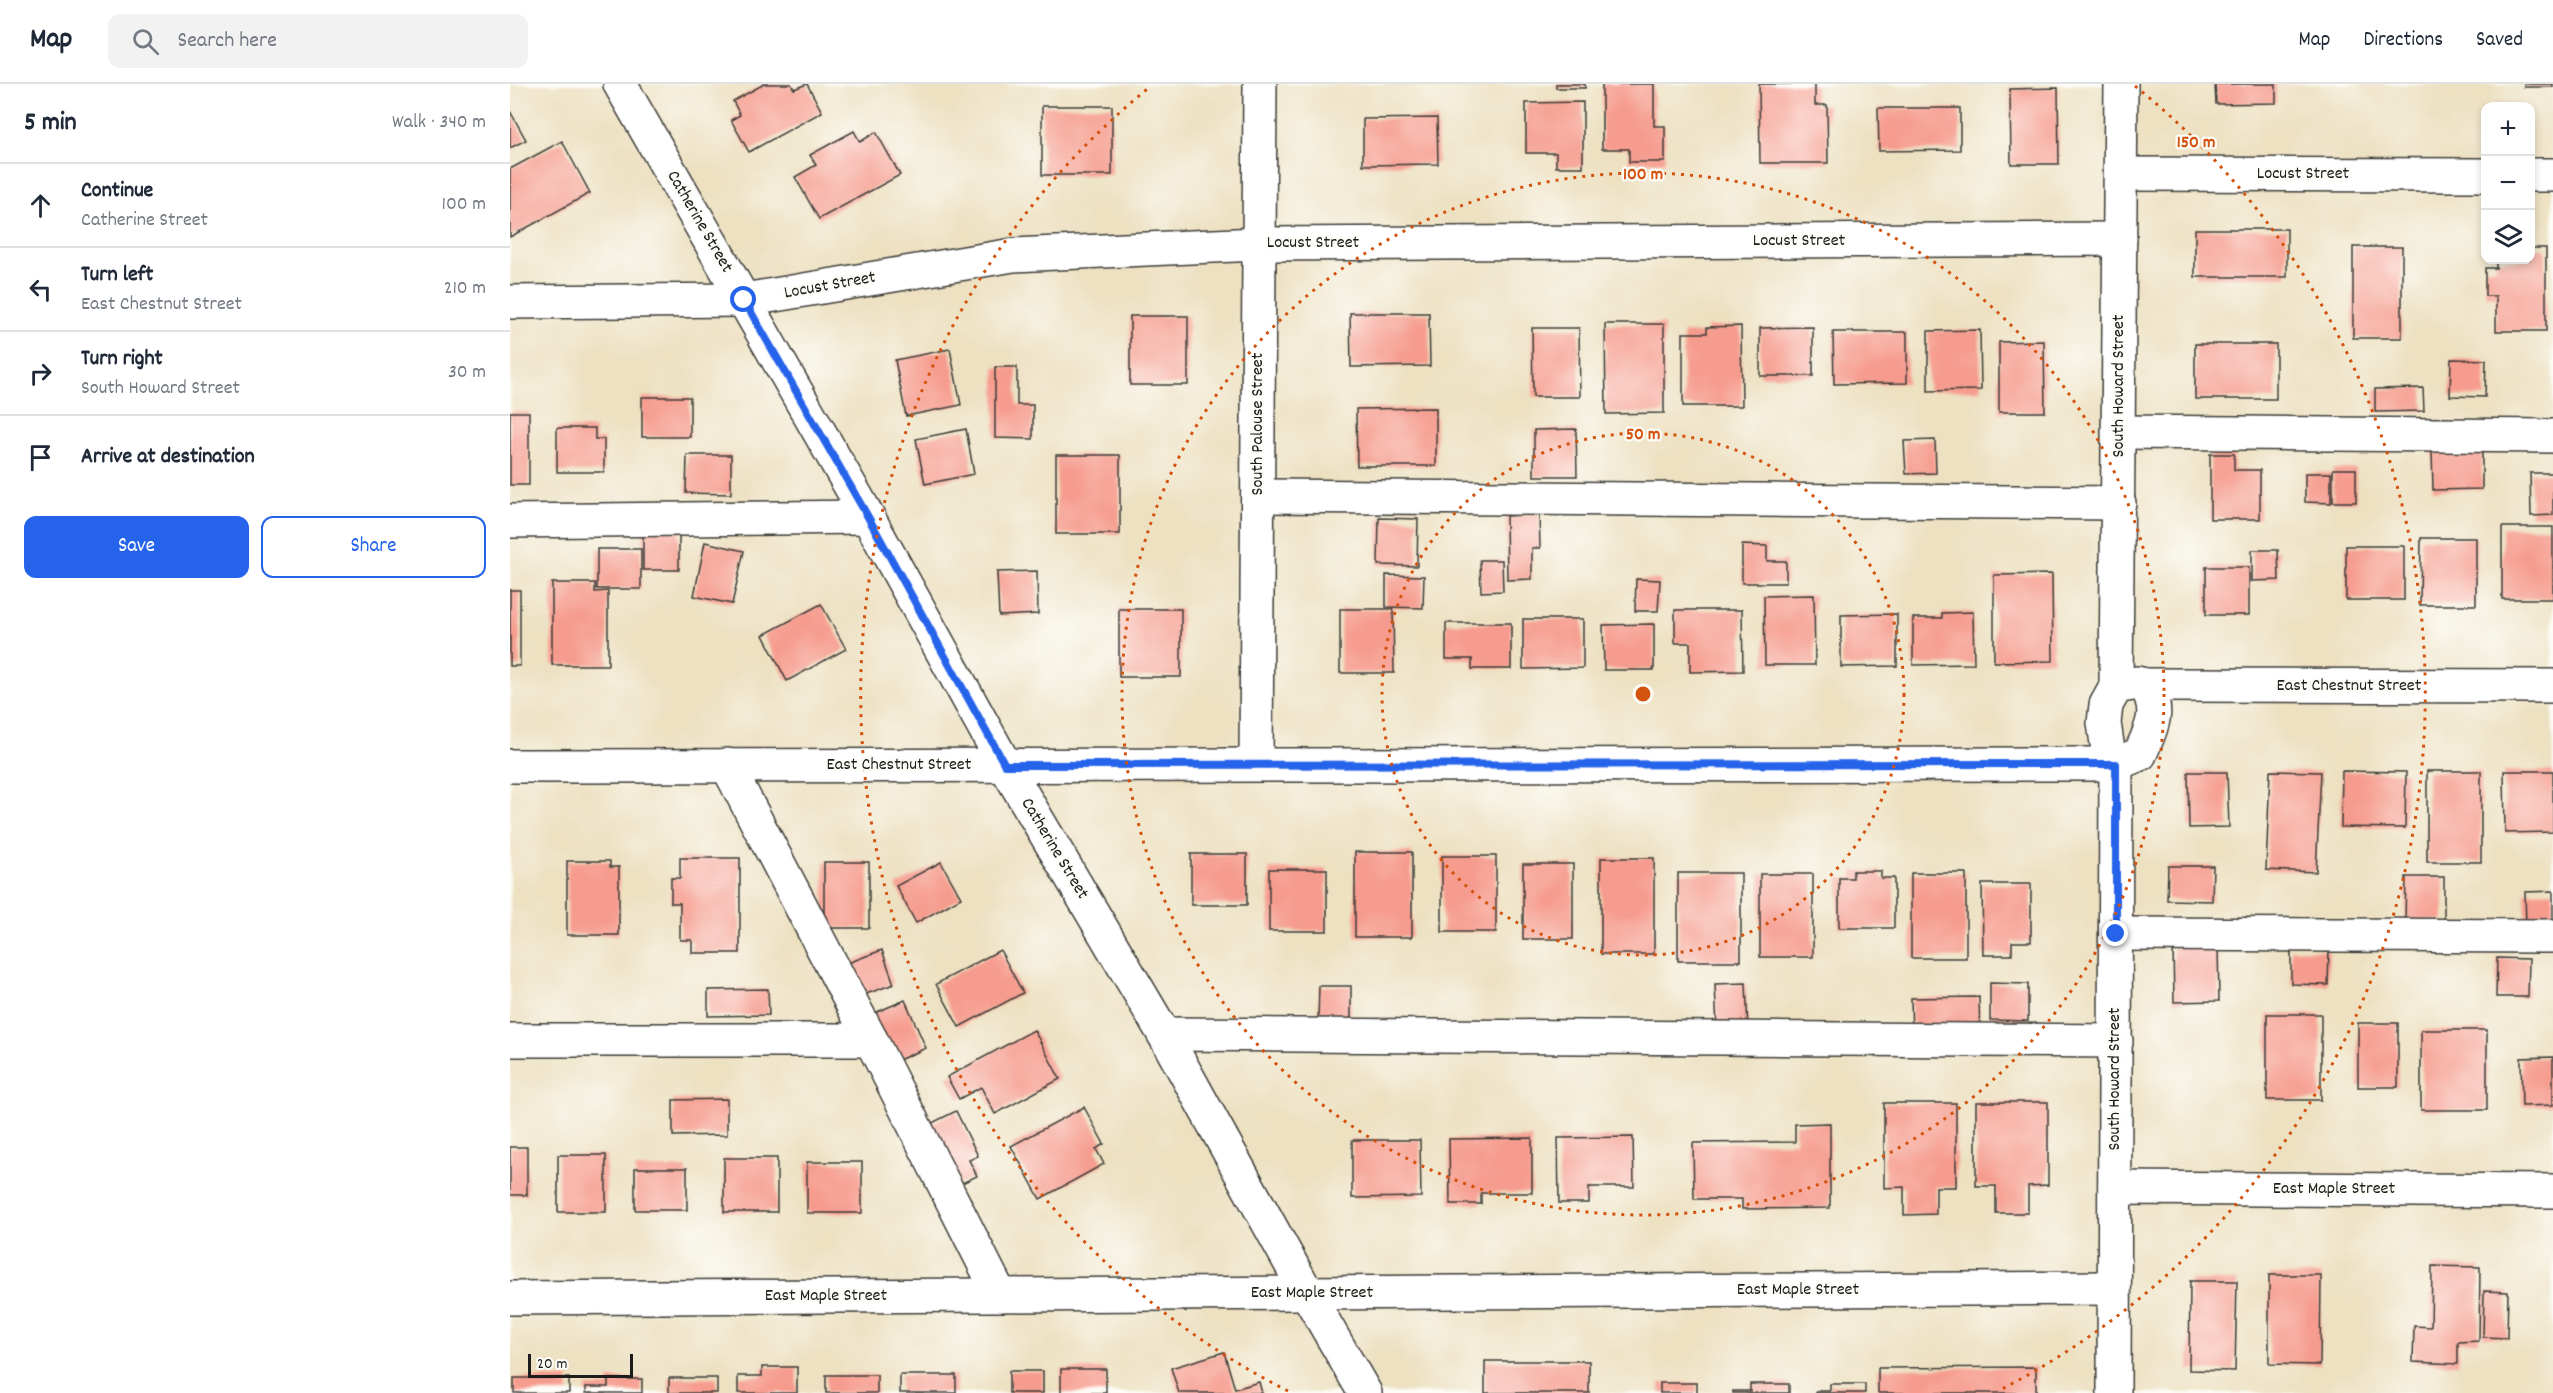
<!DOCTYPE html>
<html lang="en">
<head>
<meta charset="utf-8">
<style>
	body { margin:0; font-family:Dekko,sans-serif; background:#f2f2f3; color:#1f2937 }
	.controls { position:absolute; right:18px; top:18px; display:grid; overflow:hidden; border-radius:12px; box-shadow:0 3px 9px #0003 }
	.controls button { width:54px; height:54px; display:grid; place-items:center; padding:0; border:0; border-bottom:2px solid #e0e1e3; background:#fff; color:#1f2937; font:30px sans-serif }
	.scale { position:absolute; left:18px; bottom:15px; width:105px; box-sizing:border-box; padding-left:6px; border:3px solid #1c1c1c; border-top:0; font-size:16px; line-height:21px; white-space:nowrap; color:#1c1c1c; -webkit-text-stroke:4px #fdfcf7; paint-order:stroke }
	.stop { position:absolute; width:18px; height:18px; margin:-14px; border:4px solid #2563eb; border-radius:50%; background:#fff }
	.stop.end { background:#2563eb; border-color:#fff; box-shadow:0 2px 6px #0008 }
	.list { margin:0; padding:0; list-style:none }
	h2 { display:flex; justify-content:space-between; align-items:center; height:78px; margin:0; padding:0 24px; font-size:26px }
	h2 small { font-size:20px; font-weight:400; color:#747a83 }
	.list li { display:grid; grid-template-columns:39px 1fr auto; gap:18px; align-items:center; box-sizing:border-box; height:84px; padding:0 24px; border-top:2px solid #e0e1e3 }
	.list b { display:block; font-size:22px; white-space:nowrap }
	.list p { margin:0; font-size:20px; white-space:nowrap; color:#747a83 }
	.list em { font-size:20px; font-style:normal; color:#747a83 }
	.actions { display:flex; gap:12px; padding:18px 24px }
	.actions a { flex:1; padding:14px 0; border:2px solid #2563eb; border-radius:12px; text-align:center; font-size:21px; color:#2563eb }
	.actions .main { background:#2563eb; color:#fff }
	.icon { flex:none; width:33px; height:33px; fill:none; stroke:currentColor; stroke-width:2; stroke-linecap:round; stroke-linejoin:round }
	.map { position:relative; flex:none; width:2043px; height:1309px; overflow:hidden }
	header { display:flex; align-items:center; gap:36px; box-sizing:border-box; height:84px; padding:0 30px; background:#fff; border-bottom:2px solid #e0e1e3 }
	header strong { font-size:28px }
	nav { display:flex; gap:33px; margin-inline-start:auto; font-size:21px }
	.search { width:420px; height:54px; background:#f2f2f3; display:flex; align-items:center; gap:15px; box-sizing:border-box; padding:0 21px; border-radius:12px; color:#747a83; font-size:22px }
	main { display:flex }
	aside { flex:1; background:#fff }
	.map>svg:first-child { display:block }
</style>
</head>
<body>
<header>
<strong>Map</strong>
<div class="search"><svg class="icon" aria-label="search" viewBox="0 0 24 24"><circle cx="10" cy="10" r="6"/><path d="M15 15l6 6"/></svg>Search here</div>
<nav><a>Map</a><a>Directions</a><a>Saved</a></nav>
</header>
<main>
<aside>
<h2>5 min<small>Walk · 340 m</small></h2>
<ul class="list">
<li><svg class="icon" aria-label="ahead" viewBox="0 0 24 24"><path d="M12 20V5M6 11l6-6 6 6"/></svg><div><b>Continue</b><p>Catherine Street</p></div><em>100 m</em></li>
<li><svg class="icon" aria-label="left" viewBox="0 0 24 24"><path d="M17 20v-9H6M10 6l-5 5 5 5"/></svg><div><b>Turn left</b><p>East Chestnut Street</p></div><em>210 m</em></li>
<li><svg class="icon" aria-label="right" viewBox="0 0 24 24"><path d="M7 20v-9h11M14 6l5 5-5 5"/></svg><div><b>Turn right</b><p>South Howard Street</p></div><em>30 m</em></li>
<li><svg class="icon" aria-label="arrive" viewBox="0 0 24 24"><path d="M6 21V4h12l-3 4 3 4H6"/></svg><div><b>Arrive at destination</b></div></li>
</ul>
<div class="actions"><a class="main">Save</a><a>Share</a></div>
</aside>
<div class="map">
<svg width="2043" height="1309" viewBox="0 0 2043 1309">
	<rect width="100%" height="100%" fill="#fdfcf7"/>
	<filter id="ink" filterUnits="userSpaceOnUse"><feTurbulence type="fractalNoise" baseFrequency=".0167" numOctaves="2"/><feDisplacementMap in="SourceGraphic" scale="12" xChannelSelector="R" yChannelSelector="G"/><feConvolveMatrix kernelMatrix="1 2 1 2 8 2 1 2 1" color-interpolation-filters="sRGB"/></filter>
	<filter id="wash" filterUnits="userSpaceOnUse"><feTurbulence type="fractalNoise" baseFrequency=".008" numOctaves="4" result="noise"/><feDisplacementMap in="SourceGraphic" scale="24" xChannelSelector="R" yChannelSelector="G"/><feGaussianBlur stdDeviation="1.35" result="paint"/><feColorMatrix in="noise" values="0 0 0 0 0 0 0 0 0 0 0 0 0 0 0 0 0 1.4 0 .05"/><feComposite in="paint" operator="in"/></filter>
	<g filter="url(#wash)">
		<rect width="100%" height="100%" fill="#ede1c2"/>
		<g id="blocks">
			<!-- building -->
			<g fill="#f69c8f">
				<polygon points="254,0 281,0 284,5 297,0 312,28 239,68 221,36 230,31 223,17"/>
				<rect x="1046" y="0" width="29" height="4"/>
				<polygon points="1092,0 1144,0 1144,42 1155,42 1155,78 1119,78 1119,65 1092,65"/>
				<polygon points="1249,0 1305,0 1305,21 1317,21 1318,79 1250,79"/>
				<polygon points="1705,0 1766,0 1766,19 1706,20"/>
				<rect x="2014" y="0" width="29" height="3"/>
				<polygon points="1548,4 1549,80 1501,80 1500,5"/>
				<polygon points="1073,18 1073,83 1046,83 1046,69 1016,69 1016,19"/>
				<rect x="532" y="22" width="70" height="69"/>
				<polygon points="1368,24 1450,24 1450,66 1369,67"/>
				<polygon points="0,27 16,56 0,64"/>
				<polygon points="927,34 928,80 853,81 853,35"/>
				<polygon points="344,47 350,58 366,48 390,91 309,135 285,93 306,81 300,71"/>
				<polygon points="52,57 80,109 0,153 0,85"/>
				<rect x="1685" y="145" width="92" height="48"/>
				<rect x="1843" y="163" width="49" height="91"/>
				<polygon points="2020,164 2036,164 2036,247 1986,247 1986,212 1975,212 1975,184 1986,184 1986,176 2020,176"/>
				<polygon points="840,229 919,229 920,282 841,283"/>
				<rect x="620" y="232" width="58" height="69"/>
				<polygon points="1095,240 1154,240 1154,329 1096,330"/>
				<polygon points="1231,242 1232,322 1173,322 1173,249 1197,249 1197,243"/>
				<polygon points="1303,243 1303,292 1250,292 1250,244"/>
				<polygon points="1022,244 1069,244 1070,313 1023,313"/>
				<polygon points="1470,246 1471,306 1418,307 1418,247"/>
				<polygon points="1323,248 1397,248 1397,299 1324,300"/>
				<polygon points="1534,257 1535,328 1489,328 1489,258"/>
				<rect x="1685" y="260" width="81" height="55"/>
				<polygon points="440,265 451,321 396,332 385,276"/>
				<polygon points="1941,275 1976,276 1975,313 1940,312"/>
				<polygon points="485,283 507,283 507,321 523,321 523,355 485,354"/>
				<polygon points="1913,304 1914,327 1865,328 1865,305"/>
				<rect x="132" y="313" width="48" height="40"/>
				<polygon points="926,324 926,382 847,382 846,325"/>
				<rect x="0" y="328" width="19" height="73"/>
				<polygon points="47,344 85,344 85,355 94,355 94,388 47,388"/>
				<polygon points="456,345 464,390 415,400 406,355"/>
				<polygon points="1066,345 1067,392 1024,392 1024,346"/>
				<polygon points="1425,356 1426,389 1396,390 1394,357"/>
				<polygon points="1972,365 1972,405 1923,406 1922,366"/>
				<polygon points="1700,370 1724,370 1724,386 1750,386 1750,435 1700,435"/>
				<polygon points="177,371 221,371 221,410 176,409"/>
				<rect x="546" y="371" width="64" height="79"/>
				<rect x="1823" y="385" width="23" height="33"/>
				<polygon points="1795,389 1821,389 1821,419 1795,418"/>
				<polygon points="2020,389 2043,389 2043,431 2021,432"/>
				<polygon points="1029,430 1030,464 1022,464 1022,495 997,496 996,432"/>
				<polygon points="869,434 908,435 907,482 868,481"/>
				<rect x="1992" y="443" width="51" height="72"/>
				<rect x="133" y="444" width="36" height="42"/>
				<polygon points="1911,454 1966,454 1966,521 1910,521"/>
				<polygon points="195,458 234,467 222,520 184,512"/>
				<polygon points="1232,461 1257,462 1257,477 1276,477 1276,499 1232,499"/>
				<rect x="1836" y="462" width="58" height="54"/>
				<rect x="87" y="465" width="44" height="40"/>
				<polygon points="1742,466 1768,466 1769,496 1742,497"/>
				<polygon points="970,476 992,476 993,507 971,508"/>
				<rect x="1696" y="483" width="43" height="48"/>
				<polygon points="527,487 528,530 489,532 487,488"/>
				<polygon points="1542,490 1543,577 1484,578 1484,491"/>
				<polygon points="876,491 914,492 913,524 876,523"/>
				<polygon points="1126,495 1150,496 1148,527 1125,527"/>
				<polygon points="42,499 85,499 85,508 98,507 98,581 42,581"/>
				<rect x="0" y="506" width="10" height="76"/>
				<polygon points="1304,511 1305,581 1255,581 1254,512"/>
				<polygon points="311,520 336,565 277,597 253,551"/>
				<rect x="609" y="525" width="62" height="68"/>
				<polygon points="830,525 883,525 884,589 830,589"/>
				<polygon points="1165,526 1232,526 1233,587 1180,588 1180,559 1165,559"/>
				<polygon points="1463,528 1464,580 1403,581 1403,534 1432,534 1432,529"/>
				<polygon points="1387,530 1387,582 1331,583 1331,531"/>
				<polygon points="1013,535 1073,535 1073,584 1013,585"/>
				<polygon points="936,539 1001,539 1001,585 962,585 962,575 936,575"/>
				<polygon points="1144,540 1144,586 1094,586 1093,541"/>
				<polygon points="1760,687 1811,688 1806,788 1756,786"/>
				<polygon points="1832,687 1896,688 1895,744 1831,743"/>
				<rect x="1917" y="687" width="54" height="91"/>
				<polygon points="1994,687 2043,687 2043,748 1995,749"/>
				<polygon points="1678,688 1717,688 1719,743 1679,744"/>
				<rect x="845" y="768" width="57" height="85"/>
				<rect x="681" y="770" width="56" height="51"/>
				<rect x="932" y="772" width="54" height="76"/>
				<polygon points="170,774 230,774 230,869 182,869 182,856 170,856 170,819 161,819 161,794 170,794"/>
				<rect x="1091" y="774" width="53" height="96"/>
				<polygon points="57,777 100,777 100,783 109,783 109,851 57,851"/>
				<rect x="314" y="778" width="45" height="66"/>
				<polygon points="431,778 451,814 406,839 386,802"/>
				<rect x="1013" y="780" width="50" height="75"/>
				<polygon points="1658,782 1703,782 1702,817 1657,816"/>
				<rect x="759" y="785" width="58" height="62"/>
				<polygon points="1343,787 1371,787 1371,794 1384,794 1384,844 1329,844 1329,794 1343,794"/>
				<rect x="1168" y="789" width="63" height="88"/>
				<rect x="1401" y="789" width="55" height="85"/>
				<rect x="1250" y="790" width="53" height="83"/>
				<polygon points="1896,793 1934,793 1934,837 1895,836"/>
				<polygon points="1472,800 1521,800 1521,858 1502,858 1502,871 1473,871"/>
				<polygon points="2043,807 2043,842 2016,842 2015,808"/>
				<polygon points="1708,861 1709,917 1664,918 1663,862"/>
				<polygon points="1781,865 1819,866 1818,901 1781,900"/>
				<polygon points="372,866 384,900 342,915 330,882"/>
				<polygon points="490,866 513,909 449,943 426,900"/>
				<polygon points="1987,874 2019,875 2018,913 1986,913"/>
				<polygon points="1236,899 1238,945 1207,945 1205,900"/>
				<polygon points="1480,899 1518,900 1518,937 1480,936"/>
				<polygon points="809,902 841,902 841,936 808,936"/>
				<polygon points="258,905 259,931 198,932 198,906"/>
				<polygon points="1469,913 1470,952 1402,954 1401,914"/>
				<polygon points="395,916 416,964 375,982 353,934"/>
				<rect x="1757" y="930" width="54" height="86"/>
				<rect x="1848" y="939" width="40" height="64"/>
				<polygon points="524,946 550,995 485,1030 471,1003 449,1015 437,993"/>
				<rect x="1911" y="946" width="66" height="80"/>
				<polygon points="2043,973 2043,1021 2012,1022 2011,974"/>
				<polygon points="217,1015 217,1051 163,1052 163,1016"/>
				<polygon points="1466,1018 1538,1018 1538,1101 1518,1102 1518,1129 1486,1129 1486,1102 1466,1102"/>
				<polygon points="1374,1019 1446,1019 1446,1103 1426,1103 1426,1130 1394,1131 1394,1103 1374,1104"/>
				<polygon points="574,1023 594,1060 586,1065 594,1080 530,1115 501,1062"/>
				<polygon points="446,1027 468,1072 459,1076 467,1092 444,1103 414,1043"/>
				<polygon points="1320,1039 1320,1124 1232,1125 1232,1115 1184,1115 1183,1059 1285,1058 1285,1040"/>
				<polygon points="1123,1053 1124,1103 1079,1103 1079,1119 1049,1119 1048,1054"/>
				<polygon points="1022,1054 1022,1109 971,1109 971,1120 940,1120 939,1055"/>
				<polygon points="842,1056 910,1056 911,1113 842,1114"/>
				<rect x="0" y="1063" width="17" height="48"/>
				<rect x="48" y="1071" width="48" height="57"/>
				<rect x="214" y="1074" width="53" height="54"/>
				<rect x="297" y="1078" width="55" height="51"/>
				<rect x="125" y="1084" width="52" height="42"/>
				<polygon points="1922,1182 1970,1183 1969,1257 1948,1258 1948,1280 1903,1278 1904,1242 1921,1243"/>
				<polygon points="1759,1191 1811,1191 1810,1281 1759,1280"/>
				<polygon points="1680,1197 1727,1197 1725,1287 1679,1286"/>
				<polygon points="1974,1207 1998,1208 1997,1254 1973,1253"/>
				<polygon points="714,1268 725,1305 749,1298 752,1309 669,1309 661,1284"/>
				<rect x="975" y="1277" width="104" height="32"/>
				<polygon points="252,1283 287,1283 287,1309 228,1309 228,1292 252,1292"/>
				<polygon points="1526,1283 1526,1309 1368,1309 1368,1284"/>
				<rect x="551" y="1285" width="45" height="24"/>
				<rect x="499" y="1287" width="34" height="22"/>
				<rect x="316" y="1291" width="51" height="18"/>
				<rect x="390" y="1291" width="56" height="18"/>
				<rect x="4" y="1294" width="55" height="15"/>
				<rect x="159" y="1294" width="48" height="15"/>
				<polygon points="98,1295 132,1295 132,1309 76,1309 76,1303 98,1303"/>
				<rect x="1150" y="1299" width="37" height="10"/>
				<polygon points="1240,1300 1279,1300 1279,1309 1223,1309 1223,1307 1240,1307"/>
				<polygon points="1320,1300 1355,1300 1355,1309 1306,1309 1306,1307 1320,1307"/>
			</g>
		</g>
	</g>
	<g filter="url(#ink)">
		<use href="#blocks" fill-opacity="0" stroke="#3b3a35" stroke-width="1.5"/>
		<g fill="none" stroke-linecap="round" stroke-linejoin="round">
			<defs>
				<g id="minor">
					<polyline points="110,0 358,433 495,681 654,950 797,1209 855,1309"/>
					<polyline points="1611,90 1976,91"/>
					<polyline points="2020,91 2043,91"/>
					<polyline points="0,218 234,216 503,171 748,160 1610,155"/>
					<polyline points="1609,348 2043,352"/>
					<polyline points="748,412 1609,419"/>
					<polyline points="0,437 358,433"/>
					<polyline points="1635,601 2043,602"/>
					<polyline points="746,680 750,0"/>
					<polyline points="217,681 361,956 490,1211"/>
					<polyline points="1606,850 2043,852"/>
					<polyline points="654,950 1606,957"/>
					<polyline points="0,956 361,956"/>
					<polyline points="1605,1104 2043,1107"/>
					<polyline points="0,1214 1604,1204"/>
				</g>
				<g id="major">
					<polyline points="1606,603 1611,0"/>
					<path d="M0 682 1606 680 1630 670C1641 645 1652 627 1635 601L1627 599 1606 603 1596 621 1594 639 1599 673 1606 680"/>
					<polyline points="1604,1309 1606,680"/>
				</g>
			</defs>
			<!-- minor casing -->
			<use href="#minor" stroke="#3b3a35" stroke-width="36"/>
			<!-- major casing -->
			<use href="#major" stroke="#3b3a35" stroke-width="36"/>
			<!-- minor -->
			<use href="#minor" stroke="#fff" stroke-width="33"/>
			<!-- major -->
			<use href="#major" stroke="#fff" stroke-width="33"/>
		</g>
	</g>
	<g fill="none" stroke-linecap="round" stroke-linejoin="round" filter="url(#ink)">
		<!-- route -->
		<polyline stroke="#2563eb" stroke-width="8" points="234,216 358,433 495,681 1606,680 1606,850"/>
	</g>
	<!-- distance rings -->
	<g fill="none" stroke="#d4530e" stroke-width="3" stroke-dasharray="3 6">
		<circle cx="1133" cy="610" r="261"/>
		<circle cx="1133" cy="610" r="521"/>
		<path d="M778 1307A782 782 0 0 1 641 2M1625 2A782 782 0 0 1 1488 1307"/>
	</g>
	<g text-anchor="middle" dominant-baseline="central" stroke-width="4.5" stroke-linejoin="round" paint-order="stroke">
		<!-- street labels -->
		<g font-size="18" fill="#1c1c1c" stroke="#fdfcf7">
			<text x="1793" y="90">Locust Street</text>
			<text transform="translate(189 138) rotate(60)">Catherine Street</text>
			<text x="1289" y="157">Locust Street</text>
			<text x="803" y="159">Locust Street</text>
			<text transform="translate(320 202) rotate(-10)">Locust Street</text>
			<text transform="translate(1609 302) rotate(-90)">South Howard Street</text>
			<text transform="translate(748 340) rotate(-90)">South Palouse Street</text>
			<text x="1839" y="602">East Chestnut Street</text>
			<text x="389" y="681">East Chestnut Street</text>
			<text transform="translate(544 765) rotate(59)">Catherine Street</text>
			<text transform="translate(1605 995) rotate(-90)">South Howard Street</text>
			<text x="1824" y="1105">East Maple Street</text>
			<text x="1288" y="1206">East Maple Street</text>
			<text x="802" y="1209">East Maple Street</text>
			<text x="316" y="1212">East Maple Street</text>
		</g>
	</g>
	<circle cx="1133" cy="610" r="9" fill="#d4530e" stroke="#fdfcf7" stroke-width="3"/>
	<g font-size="18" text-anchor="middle" font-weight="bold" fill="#d4530e" stroke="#fdfcf7" stroke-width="4.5" stroke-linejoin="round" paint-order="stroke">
		<text x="1686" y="63">150 m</text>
		<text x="1133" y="95">100 m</text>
		<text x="1133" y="355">50 m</text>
	</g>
</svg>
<div class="controls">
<button>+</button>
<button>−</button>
<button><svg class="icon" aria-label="layers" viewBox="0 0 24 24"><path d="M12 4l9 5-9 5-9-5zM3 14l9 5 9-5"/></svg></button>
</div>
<div class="scale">20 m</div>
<div class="stop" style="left:234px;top:216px"></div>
<div class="stop end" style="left:1606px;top:850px"></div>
</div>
</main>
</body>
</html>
